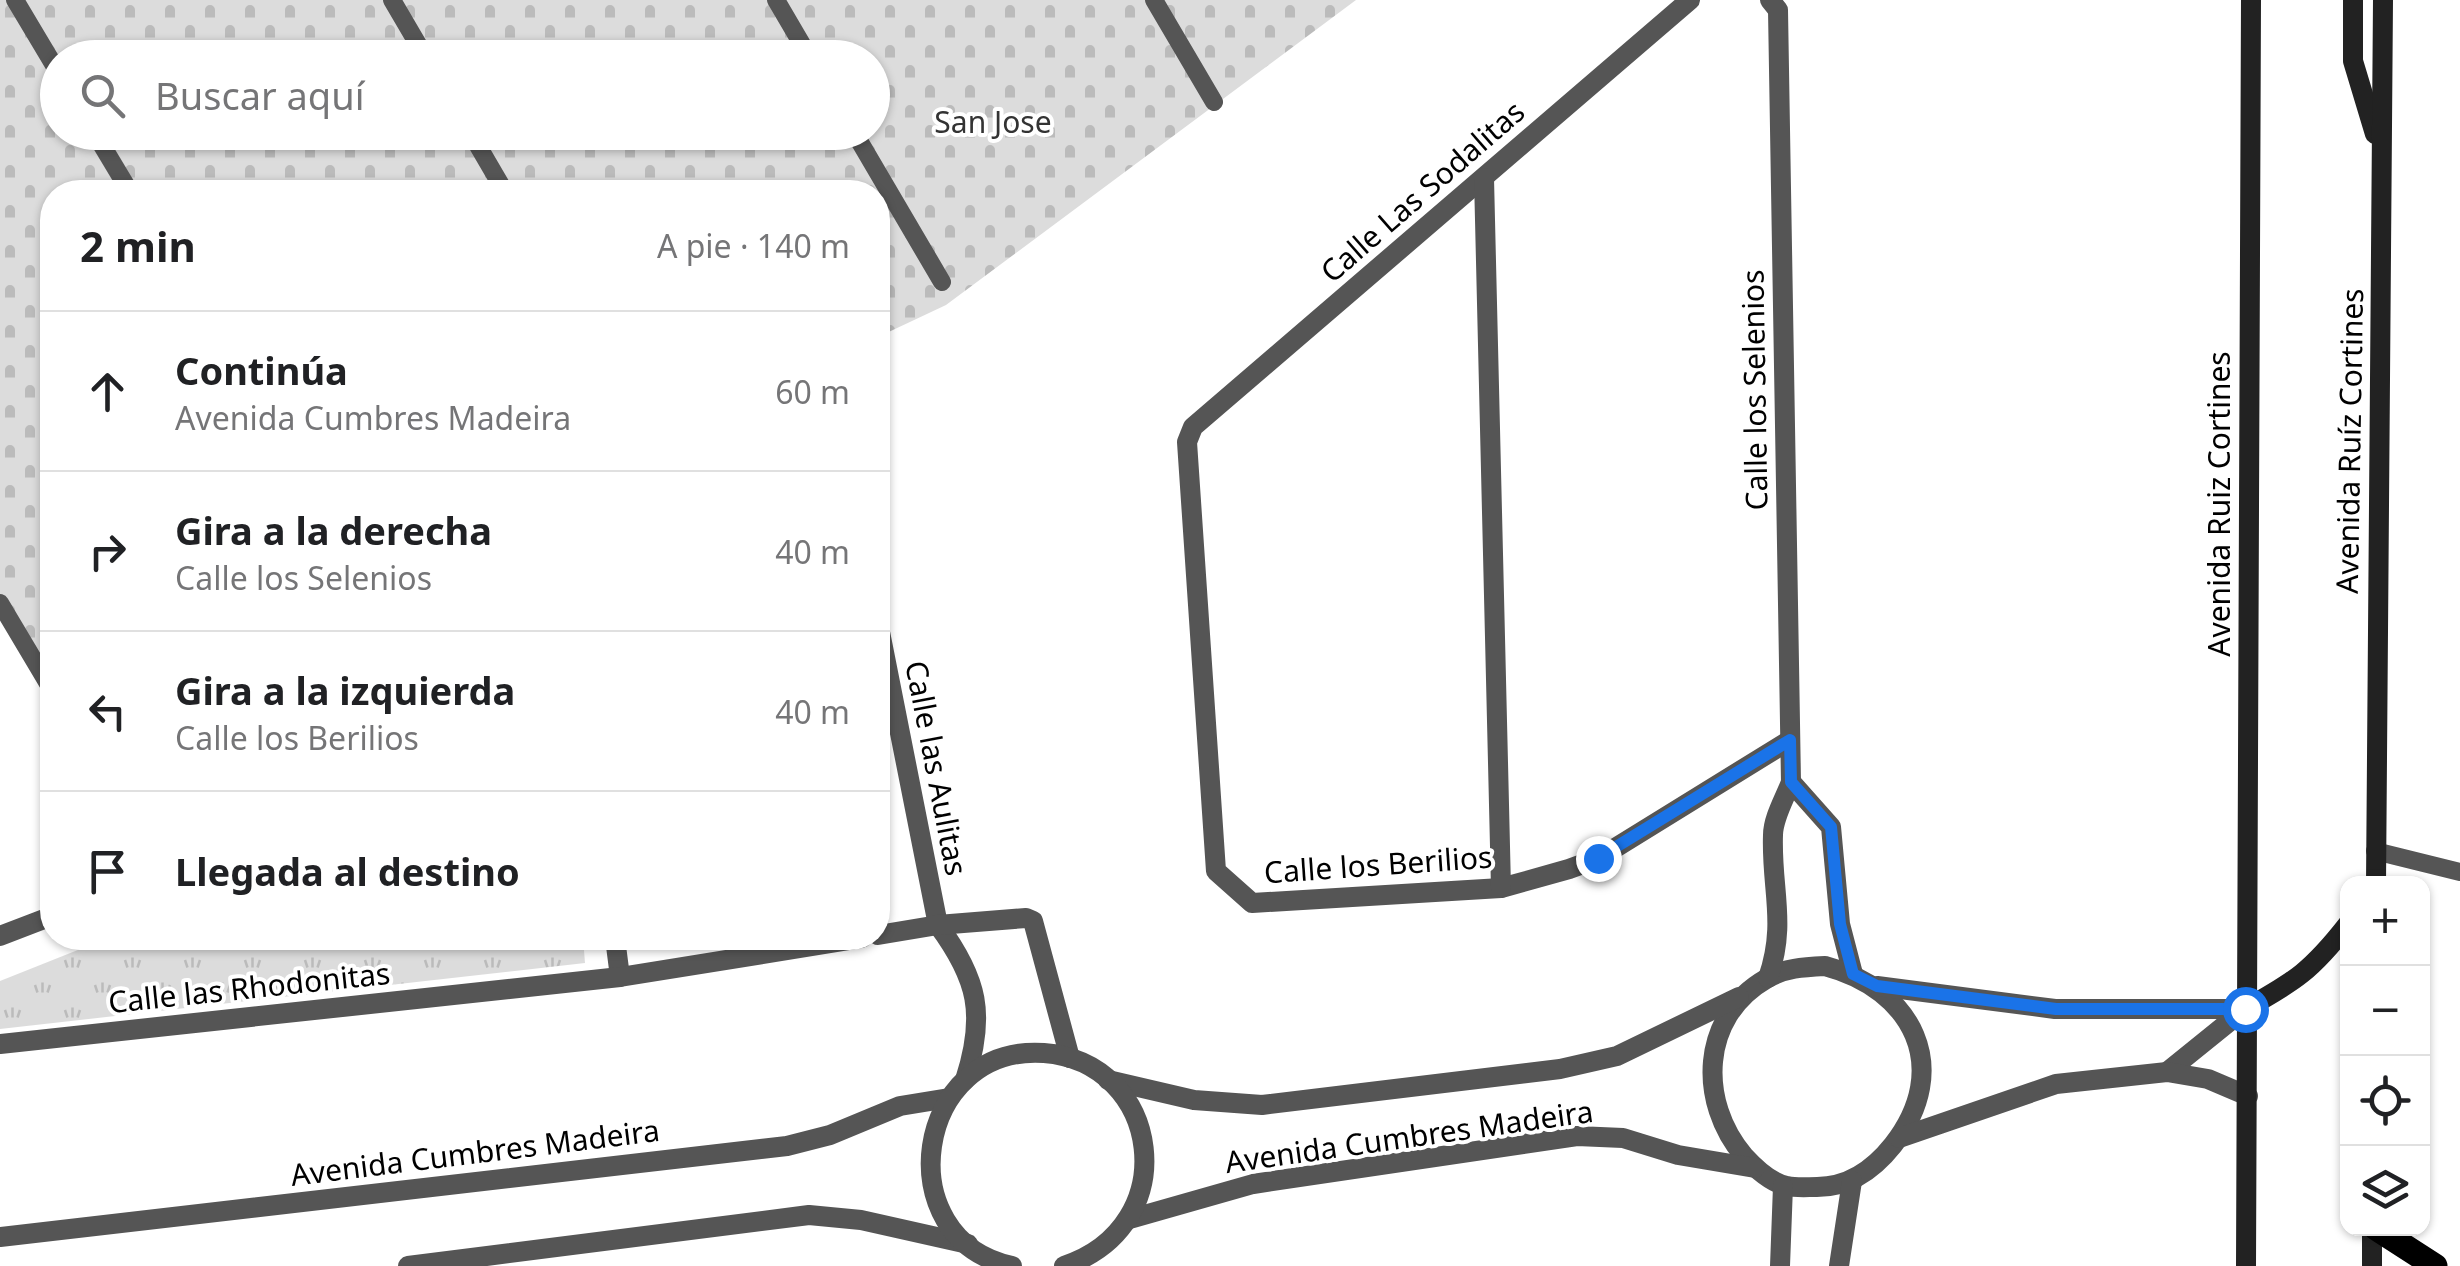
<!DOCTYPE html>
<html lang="es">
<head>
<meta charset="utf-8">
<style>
	body { margin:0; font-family:"Noto Sans",sans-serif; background:#f6f6f6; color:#202124 }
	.controls { position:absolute; right:30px; bottom:30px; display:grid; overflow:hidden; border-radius:20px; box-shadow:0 2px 8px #0004 }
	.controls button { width:90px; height:90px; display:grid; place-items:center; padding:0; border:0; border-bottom:2px solid #e0e0e0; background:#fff; color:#202124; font:50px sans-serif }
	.stop { position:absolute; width:30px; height:30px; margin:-22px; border:8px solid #1a73e8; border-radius:50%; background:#fff }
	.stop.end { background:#1a73e8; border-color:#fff; box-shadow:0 2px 10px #0008 }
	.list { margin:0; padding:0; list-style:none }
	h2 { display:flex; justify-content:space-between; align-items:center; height:130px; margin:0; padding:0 40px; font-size:42px }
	h2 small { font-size:32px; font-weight:400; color:#757577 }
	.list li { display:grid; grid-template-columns:65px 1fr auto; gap:30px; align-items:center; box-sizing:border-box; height:160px; padding:0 40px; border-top:2px solid #e0e0e0 }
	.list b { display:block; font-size:38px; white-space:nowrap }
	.list p { margin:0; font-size:32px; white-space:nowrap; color:#757577 }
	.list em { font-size:32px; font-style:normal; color:#757577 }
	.icon { flex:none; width:55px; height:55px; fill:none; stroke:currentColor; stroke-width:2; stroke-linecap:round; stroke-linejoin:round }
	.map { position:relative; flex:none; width:2460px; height:1266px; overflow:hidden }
	.search { position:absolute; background:#fff; box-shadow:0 2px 8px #0004; left:40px; top:40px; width:850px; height:110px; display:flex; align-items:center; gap:25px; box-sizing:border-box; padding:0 35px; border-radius:55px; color:#757577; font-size:38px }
	.panel { position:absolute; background:#fff; box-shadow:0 2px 8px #0004; left:40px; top:180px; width:850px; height:770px; border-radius:40px }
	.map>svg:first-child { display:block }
</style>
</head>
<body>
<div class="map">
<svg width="2460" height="1266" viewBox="0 0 2460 1266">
	<defs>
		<pattern id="cemetery-stones" width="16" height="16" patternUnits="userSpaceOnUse" patternTransform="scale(2.5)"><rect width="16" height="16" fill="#dcdcdc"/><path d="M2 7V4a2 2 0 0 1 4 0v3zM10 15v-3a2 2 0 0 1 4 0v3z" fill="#bbb"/></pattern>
		<pattern id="park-tufts" width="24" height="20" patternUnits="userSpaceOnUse" patternTransform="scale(2.5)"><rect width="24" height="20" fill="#dcdcdc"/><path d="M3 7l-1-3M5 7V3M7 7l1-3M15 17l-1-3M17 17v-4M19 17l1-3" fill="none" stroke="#bbb"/></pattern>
	</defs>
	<rect width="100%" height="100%" fill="#fff"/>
	<!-- cemetery -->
	<path fill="url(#cemetery-stones)" fill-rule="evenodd" d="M0 0H1356L946 305 878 337V192H52V702L0 615ZM58 58H872V132H58Z"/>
	<!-- park -->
	<polygon fill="url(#park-tufts)" points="108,938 583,938 585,963 0,1029 0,981"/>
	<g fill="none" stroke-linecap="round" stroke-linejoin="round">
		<!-- lane -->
		<g stroke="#555" stroke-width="18">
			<polyline points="15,0 58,72"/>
			<polyline points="392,0 426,58"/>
			<polyline points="776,0 810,58"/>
			<polyline points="1154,0 1214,102"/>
			<polyline points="94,132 130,192"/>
			<polyline points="470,132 505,192"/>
			<polyline points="854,132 942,282"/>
			<polyline points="0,603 50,687"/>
			<polyline points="2375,851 2460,872"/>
		</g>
		<!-- street -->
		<g stroke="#555" stroke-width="20">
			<polyline points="1690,0 1193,427 1187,442 1216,871 1252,903 1501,888 1569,869 1599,858 1790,740"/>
			<polyline points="1484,178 1501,888"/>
			<path d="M878 622 938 925C978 979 986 1015 965 1080"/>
			<polyline points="1791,782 1831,827 1840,924 1853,974"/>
			<polyline points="878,935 938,925 1026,918 1033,921 1070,1058"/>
			<polyline points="0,936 52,916"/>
			<polyline points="615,938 620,977"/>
			<path d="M1825 966C1913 989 1953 1068 1893 1145 1874 1169 1850 1187 1817 1187 1807 1187 1796 1188 1787 1186 1771 1183 1755 1168 1744 1156 1698 1102 1700 1017 1766 979 1784 968 1804 967 1825 966Z"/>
			<path d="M1768 978C1787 923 1771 889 1773 835 1773 818 1785 798 1791 782L1778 10 1770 0"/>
			<polyline points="1877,986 2055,1009 2245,1009"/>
			<polyline points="0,1044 620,977 862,938"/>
			<polyline points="2167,1072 2245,1009"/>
			<polyline points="1108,1080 1194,1100 1262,1105 1560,1069 1617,1056 1739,997"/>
			<polyline points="1899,1138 2056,1084 2167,1072 2208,1079 2248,1096"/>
			<polyline points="1130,1219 1253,1184 1577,1136 1623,1138 1678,1155 1755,1168"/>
			<polyline points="0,1237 787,1146 830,1135 900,1106 949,1098"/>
			<polyline points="408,1266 809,1215 861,1220 968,1244"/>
			<path d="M1012 1266C886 1239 914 1044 1044 1053 1162 1062 1185 1226 1064 1266"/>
			<polyline points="1780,1266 1783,1186"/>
			<polyline points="1839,1266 1852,1181"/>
		</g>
		<!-- secondary -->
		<g stroke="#222" stroke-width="20">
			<polyline points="2353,0 2353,61 2375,134"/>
			<polyline points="2376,884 2383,0"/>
			<path d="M2245 1009C2296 981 2312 970 2348 924"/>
			<polyline points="2246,1266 2251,0"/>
			<polyline points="2372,1266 2372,1228"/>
		</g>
		<!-- primary -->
		<polyline stroke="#000" stroke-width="25" points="2376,1228 2435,1266"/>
	</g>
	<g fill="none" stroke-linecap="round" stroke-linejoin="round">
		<!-- route -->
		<polyline stroke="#1a73e8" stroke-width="12" points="1598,858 1790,740 1791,782 1831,827 1840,924 1853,974 1877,986 2056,1009 2245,1009"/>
	</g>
	<g text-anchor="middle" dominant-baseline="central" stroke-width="8" stroke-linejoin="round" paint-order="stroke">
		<!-- park labels -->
		<g font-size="30" fill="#333" stroke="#fff">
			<text x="993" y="121">San Jose</text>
		</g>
		<!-- street labels -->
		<g font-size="30" fill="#000" stroke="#fff">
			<text transform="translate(1422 191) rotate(-41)">Calle Las Sodalitas</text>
			<text transform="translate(1754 390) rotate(-91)">Calle los Selenios</text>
			<text transform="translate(2349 441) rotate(-89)">Avenida Ruíz Cortines</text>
			<text transform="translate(2218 504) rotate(-90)">Avenida Ruiz Cortines</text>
			<text transform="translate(937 768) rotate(79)">Calle las Aulitas</text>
			<text transform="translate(1378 864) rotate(-4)">Calle los Berilios</text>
			<text transform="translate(249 987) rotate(-6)">Calle las Rhodonitas</text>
			<text transform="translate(1409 1136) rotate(-8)">Avenida Cumbres Madeira</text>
			<text transform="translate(475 1152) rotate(-7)">Avenida Cumbres Madeira</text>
		</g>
	</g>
</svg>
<div class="controls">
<button>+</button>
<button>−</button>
<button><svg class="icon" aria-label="locate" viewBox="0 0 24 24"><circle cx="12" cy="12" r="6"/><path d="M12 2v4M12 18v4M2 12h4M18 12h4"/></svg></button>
<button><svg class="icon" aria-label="layers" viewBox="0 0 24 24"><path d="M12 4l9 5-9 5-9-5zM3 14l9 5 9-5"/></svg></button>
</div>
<div class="stop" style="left:2245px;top:1009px"></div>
<div class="stop end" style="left:1598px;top:858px"></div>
<div class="search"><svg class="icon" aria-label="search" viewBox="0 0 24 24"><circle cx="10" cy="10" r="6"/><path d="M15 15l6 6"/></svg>Buscar aquí</div>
<section class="panel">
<h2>2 min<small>A pie · 140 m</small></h2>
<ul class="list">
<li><svg class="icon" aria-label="ahead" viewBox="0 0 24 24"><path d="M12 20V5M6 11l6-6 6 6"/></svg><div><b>Continúa</b><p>Avenida Cumbres Madeira</p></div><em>60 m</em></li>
<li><svg class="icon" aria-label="right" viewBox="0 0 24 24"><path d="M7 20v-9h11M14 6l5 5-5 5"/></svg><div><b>Gira a la derecha</b><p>Calle los Selenios</p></div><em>40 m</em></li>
<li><svg class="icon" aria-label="left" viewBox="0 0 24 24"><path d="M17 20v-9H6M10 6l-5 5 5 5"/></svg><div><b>Gira a la izquierda</b><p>Calle los Berilios</p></div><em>40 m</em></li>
<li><svg class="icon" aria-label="arrive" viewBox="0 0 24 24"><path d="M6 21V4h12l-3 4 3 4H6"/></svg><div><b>Llegada al destino</b></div></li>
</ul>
</section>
</div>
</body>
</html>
